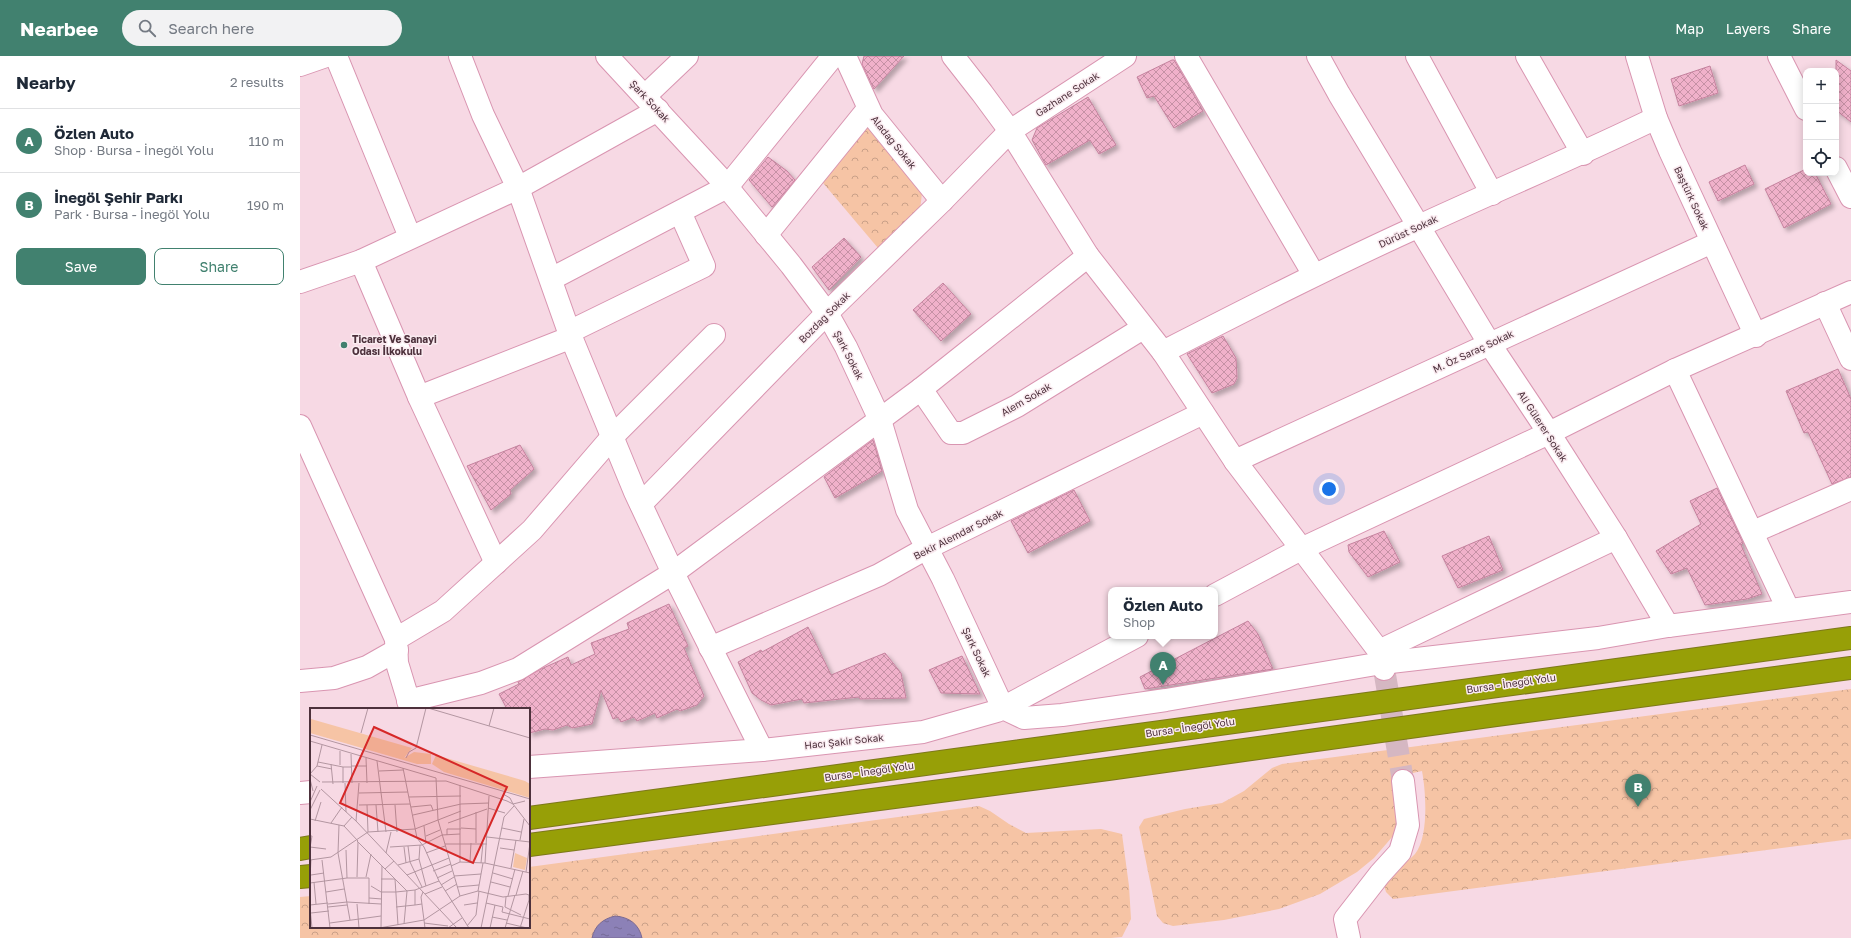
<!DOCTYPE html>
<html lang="en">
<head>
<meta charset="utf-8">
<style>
	body { margin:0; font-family:"Golos Text",sans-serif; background:#f2f2f3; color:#1f2937 }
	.controls { position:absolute; right:12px; top:12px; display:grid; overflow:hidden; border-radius:8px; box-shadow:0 2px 10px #0003 }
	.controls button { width:36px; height:36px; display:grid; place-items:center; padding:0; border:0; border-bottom:1px solid #e0e1e3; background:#fff; color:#1f2937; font:20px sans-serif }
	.you { position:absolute; left:1029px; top:433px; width:14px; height:14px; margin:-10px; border:3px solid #fff; border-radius:50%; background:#1a73e8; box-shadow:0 0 0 6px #1a73e833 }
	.badge { display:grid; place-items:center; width:26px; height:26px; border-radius:50%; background:#41816f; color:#fff; font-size:13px; font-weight:700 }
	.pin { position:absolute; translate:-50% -33px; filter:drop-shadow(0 1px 2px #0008) }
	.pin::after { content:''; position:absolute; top:21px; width:14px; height:12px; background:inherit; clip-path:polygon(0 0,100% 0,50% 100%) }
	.popup { position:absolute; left:808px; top:531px; width:110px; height:52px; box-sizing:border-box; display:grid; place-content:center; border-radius:8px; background:#fff; filter:drop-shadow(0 1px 3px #0005); font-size:13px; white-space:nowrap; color:#747a83 }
	.popup b { font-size:15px; color:#1f2937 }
	.popup::after { content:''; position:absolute; left:50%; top:100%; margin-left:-8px; border:8px solid transparent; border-top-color:#fff }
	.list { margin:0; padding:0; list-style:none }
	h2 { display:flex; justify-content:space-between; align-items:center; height:52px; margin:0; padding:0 16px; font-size:17px }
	h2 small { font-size:13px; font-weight:400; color:#747a83 }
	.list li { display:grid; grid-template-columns:26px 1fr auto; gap:12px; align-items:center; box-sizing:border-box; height:64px; padding:0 16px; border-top:1px solid #e0e1e3 }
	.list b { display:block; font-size:15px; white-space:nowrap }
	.list p { margin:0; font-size:13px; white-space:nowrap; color:#747a83 }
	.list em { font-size:13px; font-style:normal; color:#747a83 }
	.actions { display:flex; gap:8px; padding:12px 16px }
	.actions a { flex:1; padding:9px 0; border:1px solid #41816f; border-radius:8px; text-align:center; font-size:14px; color:#41816f }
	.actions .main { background:#41816f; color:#fff }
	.icon { flex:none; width:22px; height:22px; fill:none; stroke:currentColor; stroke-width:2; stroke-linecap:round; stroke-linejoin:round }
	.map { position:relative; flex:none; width:1551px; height:882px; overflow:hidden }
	header { display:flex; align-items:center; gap:24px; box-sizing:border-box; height:56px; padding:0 20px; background:#41816f; color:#fff }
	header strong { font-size:19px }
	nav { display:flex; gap:22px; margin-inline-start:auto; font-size:14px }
	.search { width:280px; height:36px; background:#f2f2f3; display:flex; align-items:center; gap:10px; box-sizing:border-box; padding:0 14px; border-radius:22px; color:#747a83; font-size:15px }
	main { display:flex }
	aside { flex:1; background:#fff }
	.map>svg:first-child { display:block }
</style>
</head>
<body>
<header>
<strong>Nearbee</strong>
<div class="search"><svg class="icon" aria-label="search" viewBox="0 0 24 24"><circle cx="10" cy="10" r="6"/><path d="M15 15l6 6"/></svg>Search here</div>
<nav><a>Map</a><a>Layers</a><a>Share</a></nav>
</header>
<main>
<aside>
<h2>Nearby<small>2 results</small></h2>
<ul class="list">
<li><span class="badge">A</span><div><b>Özlen Auto</b><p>Shop · Bursa - İnegöl Yolu</p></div><em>110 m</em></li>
<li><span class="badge">B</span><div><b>İnegöl Şehir Parkı</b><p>Park · Bursa - İnegöl Yolu</p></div><em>190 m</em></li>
</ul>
<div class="actions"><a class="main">Save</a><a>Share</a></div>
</aside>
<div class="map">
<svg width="1551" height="882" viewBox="0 0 1551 882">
	<defs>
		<pattern id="park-crowns" width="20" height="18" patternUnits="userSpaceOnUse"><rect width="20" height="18" fill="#f6c4a5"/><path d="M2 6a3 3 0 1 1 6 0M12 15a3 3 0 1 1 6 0" fill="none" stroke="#c9a088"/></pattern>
		<pattern id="water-ripples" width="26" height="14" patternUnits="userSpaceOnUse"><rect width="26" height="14" fill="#8c81b7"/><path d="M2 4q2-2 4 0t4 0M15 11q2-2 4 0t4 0" fill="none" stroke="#756a96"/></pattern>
		<pattern id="building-cross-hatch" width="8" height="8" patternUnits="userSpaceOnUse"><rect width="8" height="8" fill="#f0b1ca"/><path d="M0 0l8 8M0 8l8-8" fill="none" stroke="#c591a5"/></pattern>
		<filter id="shadow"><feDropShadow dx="3.5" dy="3.5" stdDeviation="2" flood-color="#0004"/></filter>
	</defs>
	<rect width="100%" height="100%" fill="#f7d9e4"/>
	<!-- park -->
	<g fill="url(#park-crowns)">
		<polygon points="564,66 622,137 620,154 578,192 518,121"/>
		<path d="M1551 633V783L1093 843 1086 836 1082 823C1092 815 1107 807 1115 798 1129 781 1126 736 1122 715L1099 720V773L1074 802 1057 816 1020 838 979 853 924 864 873 870 863 867 857 860 839 771 844 763 885 753 922 747 944 735 972 712 982 708Z"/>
		<polygon points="679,750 690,755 709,768 726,777 801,773 822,778 829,830 831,863 822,881 811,882 0,882 0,841 11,840 11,871 229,871 229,811"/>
	</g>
	<!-- water -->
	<path fill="url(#water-ripples)" stroke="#796992" d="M315 860C329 861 339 868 342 882H292C295 869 303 863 315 860Z"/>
	<!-- building -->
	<g fill="url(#building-cross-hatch)" stroke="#c5829e" filter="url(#shadow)">
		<polygon points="564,0 604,0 574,33 562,8"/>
		<polygon points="872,4 874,4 903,55 874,72 854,40 847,42 837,21"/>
		<polygon points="1536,4 1551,15 1551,66 1536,54"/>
		<polygon points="1410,10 1418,37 1379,50 1371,23"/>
		<polygon points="788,41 816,89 799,98 790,84 746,109 732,84 737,72"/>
		<polygon points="468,101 487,115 495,124 472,151 449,124"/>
		<polygon points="1445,109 1454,128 1418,145 1409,126"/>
		<polygon points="1506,113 1506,117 1515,117 1531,148 1484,172 1465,133"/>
		<polygon points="544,182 561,201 529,234 512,211"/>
		<polygon points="643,227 671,258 641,285 613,254"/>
		<polygon points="923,280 936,302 937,322 934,328 912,337 887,298"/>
		<polygon points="1538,313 1551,343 1551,421 1532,428 1508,376 1504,377 1486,335"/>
		<polygon points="573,384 582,415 535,442 524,421"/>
		<polygon points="220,389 234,413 210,434 211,438 191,454 167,410"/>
		<polygon points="1417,432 1443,487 1441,489 1462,538 1447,543 1405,549 1387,512 1371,518 1356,495 1401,468 1390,445"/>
		<polygon points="774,434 790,465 728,497 711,465"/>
		<polygon points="1084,475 1100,506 1068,521 1049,496 1048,489"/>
		<polygon points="1189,480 1203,514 1158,532 1142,500"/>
		<polygon points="369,548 388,590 384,592 404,640 397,649 380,655 377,653 357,662 355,657 337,665 334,661 321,666 318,661 313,663 301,634 292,668 272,672 267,669 253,674 245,673 229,677 229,653 207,653 199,638 219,628 218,626 241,613 268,601 271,609 295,598 291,587 329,573 327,567"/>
		<polygon points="948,565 958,578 973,613 845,633 840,621"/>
		<polygon points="508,571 531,619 585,597 601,617 606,642 560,643 559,641 504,647 502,643 471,649 461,644 452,637 438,606 461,594 462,596"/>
		<polygon points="662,600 680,638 641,637 629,614"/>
	</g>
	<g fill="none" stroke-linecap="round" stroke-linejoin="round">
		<!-- minor-tunnel -->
		<polyline stroke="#d5b7c2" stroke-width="22" stroke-dasharray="22 11" stroke-linecap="butt" points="1084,613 1103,725"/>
		<defs>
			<g id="minor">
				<polyline points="36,0 110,181"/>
				<polyline points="160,0 183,59 218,132 269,276 335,436 373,517 462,694"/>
				<polyline points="307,0 418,120 491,209 527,257 546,291 580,364 607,454 643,523 703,652 724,662 762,659 866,644 1082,607 1298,582 1368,570 1551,546"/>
				<polyline points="545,0 572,59 642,145"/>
				<polyline points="653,0 682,37 710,75 788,200 863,296 935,405 1079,595 1084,613"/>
				<polyline points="886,0 1014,219"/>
				<polyline points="1018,0 1039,38 1189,287 1249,377 1316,482 1368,570"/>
				<polyline points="1117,0 1192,138"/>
				<polyline points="1227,0 1283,98"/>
				<polyline points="1337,0 1356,62 1370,95 1456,280"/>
				<polyline points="1479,0 1506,53"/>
				<polyline points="0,9 26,0"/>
				<polyline points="345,40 387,0"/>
				<polyline points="1536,112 1551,141"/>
				<polyline points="466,179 568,53"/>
				<polyline points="61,205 119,341 196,507"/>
				<polyline points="251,223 427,131 533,0"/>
				<polyline points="0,226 61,205 218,132 358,54"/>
				<polyline points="1525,247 1551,303"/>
				<polyline points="269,276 404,210 380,156"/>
				<path d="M863 296C947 253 1031 210 1117 171 1197 134 1278 100 1356 62"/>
				<polyline points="1375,314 1488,553"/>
				<polyline points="621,333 651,377 663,377 717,350 843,272"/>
				<polyline points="119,341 272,281"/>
				<polyline points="0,370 96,583 97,607 111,653"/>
				<polyline points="935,405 1412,186"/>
				<polyline points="341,448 527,257 642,145 710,75 825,0"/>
				<polyline points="1453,476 1551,433"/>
				<polyline points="915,539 1001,493 1249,377 1375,314 1551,236"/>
				<polyline points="96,583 143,555 232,474 312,381 414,279"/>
				<polyline points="410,592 579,519 627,492 903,357"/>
				<polyline points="1079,595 1316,482"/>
				<polyline points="0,625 34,622 67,611 97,594"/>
				<polyline points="108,645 181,627 218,613 373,517 621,333 788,200"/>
				<polyline points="229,711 462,694 623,676 697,655 837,580"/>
				<polyline points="0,737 11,736"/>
				<polyline points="1049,882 1045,863 1080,818 1100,796 1108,769 1103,725"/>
			</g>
			<g id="highway">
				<polyline points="229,762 1551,582"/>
				<polyline points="229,789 808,713 1196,659 1551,612"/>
				<polyline points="0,793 11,791"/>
				<polyline points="0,821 11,820"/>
			</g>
		</defs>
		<!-- minor casing -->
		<use href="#minor" stroke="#d995b1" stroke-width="24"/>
		<!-- highway casing -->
		<use href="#highway" stroke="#7d781a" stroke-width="24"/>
		<!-- minor -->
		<use href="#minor" stroke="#fff" stroke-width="22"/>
		<!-- highway -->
		<use href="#highway" stroke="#979f07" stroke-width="22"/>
	</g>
	<!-- markers -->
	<circle fill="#41816f" stroke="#faebf0" stroke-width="1.5" cx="44" cy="289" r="4"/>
	<g text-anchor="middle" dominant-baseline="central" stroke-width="3" stroke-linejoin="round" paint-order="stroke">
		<!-- street labels -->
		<g font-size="10" fill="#4d313c" stroke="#faebf0">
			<text transform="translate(767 38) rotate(-33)">Gazhane Sokak</text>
			<text transform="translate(350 45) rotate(47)">Şark Sokak</text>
			<text transform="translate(594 86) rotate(51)">Aladağ Sokak</text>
			<text transform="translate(1392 142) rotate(65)">Baştürk Sokak</text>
			<text transform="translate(1108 175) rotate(-25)">Dürüst Sokak</text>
			<text transform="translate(524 261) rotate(-45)">Bozdağ Sokak</text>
			<text transform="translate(1173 295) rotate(-25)">M. Öz Saraç Sokak</text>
			<text transform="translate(549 299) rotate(63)">Şark Sokak</text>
			<text transform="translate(726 343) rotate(-30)">Alem Sokak</text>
			<text transform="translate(1243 370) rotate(57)">Ali Gülerer Sokak</text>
			<text transform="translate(658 478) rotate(-27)">Bekir Alemdar Sokak</text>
			<text transform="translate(677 596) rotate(65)">Şark Sokak</text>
			<text transform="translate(1211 627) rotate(-8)">Bursa - İnegöl Yolu</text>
			<text transform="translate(890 671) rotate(-8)">Bursa - İnegöl Yolu</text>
			<text transform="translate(544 685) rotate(-6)">Hacı Şakir Sokak</text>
			<text transform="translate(569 715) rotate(-8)">Bursa - İnegöl Yolu</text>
		</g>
		<!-- poi labels -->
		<g font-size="10" font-weight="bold" fill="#4d313c" stroke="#faebf0" text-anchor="start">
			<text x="52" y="283">Ticaret Ve Sanayi<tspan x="52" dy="12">Odası İlkokulu</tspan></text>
		</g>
	</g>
	<!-- overview -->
	<g transform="translate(10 652)">
		<rect width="220" height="220" fill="#f7d9e4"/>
		<path d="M1 11 102 40 94 50 104 44 121 46V56H107L0 25ZM126 47 215 73 220 76V90L134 64 122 56ZM205 145 217 150 215 162 203 159Z" fill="#f6c4a5"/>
		<path fill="none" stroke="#b396a1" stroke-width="1" d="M118 0 220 30M179 18 184 0M51 25 58 0M0 27 220 91M0 33 126 70 128 112 150 188M41 46 42 75M56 50 57 75M96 50 99 44 106 40 116 0M67 53 76 124M8 54 33 59M21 56 23 76M30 57V43M7 58 22 61M41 58H57M93 60 107 130 114 139 129 173 159 220M69 63 93 62M0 66 7 58 12 37M0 66 10 74M0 71 3 83M12 74 136 73 197 93 203 96 220 118M33 75V59H41M35 75 36 104M150 77V154M11 81 46 113 147 220M49 85 98 84M193 86 200 90 203 96 215 93M99 89 151 88M0 94 7 78M49 97 100 96M57 97 58 124M66 97 68 124M85 97 87 124M101 99 121 97 123 102M178 100 195 105M0 102 10 82M166 104V135M103 107 151 96 179 95M0 111 34 118 48 133M5 113 11 94M46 113 49 75M21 115 32 99M138 115 177 101M29 117 28 145 40 212M34 118 42 109M114 118 116 135M151 120 166 121M192 120 211 124M137 127V121H151M0 128H2L0 140M116 128 130 122M177 129 220 134M210 132 214 111M47 133 97 183 94 216M135 136H177M110 137 109 151 116 178M98 138 100 154 112 179M0 139 16 141M80 139 112 137 132 127 150 126M94 139 96 155M190 140 204 142M36 142 37 170M76 145 81 124M116 145 135 138M0 152 21 149 58 124 105 121 151 103M12 152 20 220M160 154 161 135M171 155 173 135M175 155 179 88M88 157 109 151M141 158 150 154 175 155 220 165M201 160 206 132M75 161 84 153M123 163 141 156M216 164 220 135M183 165 203 171M1 167 14 165M97 167 139 150M144 168 171 166M0 169 1 152M47 169 48 134M56 169 61 146M127 170 142 163M71 171H85M85 171 88 217M4 174 6 196M181 174 200 179M0 175 37 170H59V196M131 177 144 169M61 178 71 184H86L105 182 129 173M147 179 169 177M105 182V197L112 196M135 183 147 176M168 183 173 155M16 184 34 181M113 184 111 189 115 220M115 186 132 179M206 187 213 163M198 188 205 161M196 189 195 199 211 207M59 190 72 191M176 195 193 199M18 196 37 194 71 196M47 196 49 220M0 197 18 195M154 197 167 195M18 199 37 197M86 199 105 197M193 199 192 204 220 211M0 200 2 220M1 205 19 203M182 209 197 212M20 215 71 208M114 215 138 218M196 215 217 220M157 218 166 207 169 183M69 220 114 212 150 188 168 183 193 189 216 186 219 187V192M71 220 72 158M138 220 152 210M171 220 194 109 204 98M180 220 185 197M195 220 205 187M210 220 219 192"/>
		<path fill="#d62828" fill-opacity="0.15" stroke="#d62828" stroke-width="2" d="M64 19 197 79 163 155 30 95Z"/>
		<rect width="220" height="220" fill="none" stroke="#4d313c" stroke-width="2"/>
	</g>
</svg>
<div class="controls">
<button>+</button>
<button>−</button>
<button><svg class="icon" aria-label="locate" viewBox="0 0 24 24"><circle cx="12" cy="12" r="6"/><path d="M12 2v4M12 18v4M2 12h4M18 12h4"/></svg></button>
</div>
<div class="you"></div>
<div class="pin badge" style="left:863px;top:629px">A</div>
<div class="popup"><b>Özlen Auto</b>Shop</div>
<div class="pin badge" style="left:1338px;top:751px">B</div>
</div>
</main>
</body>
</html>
